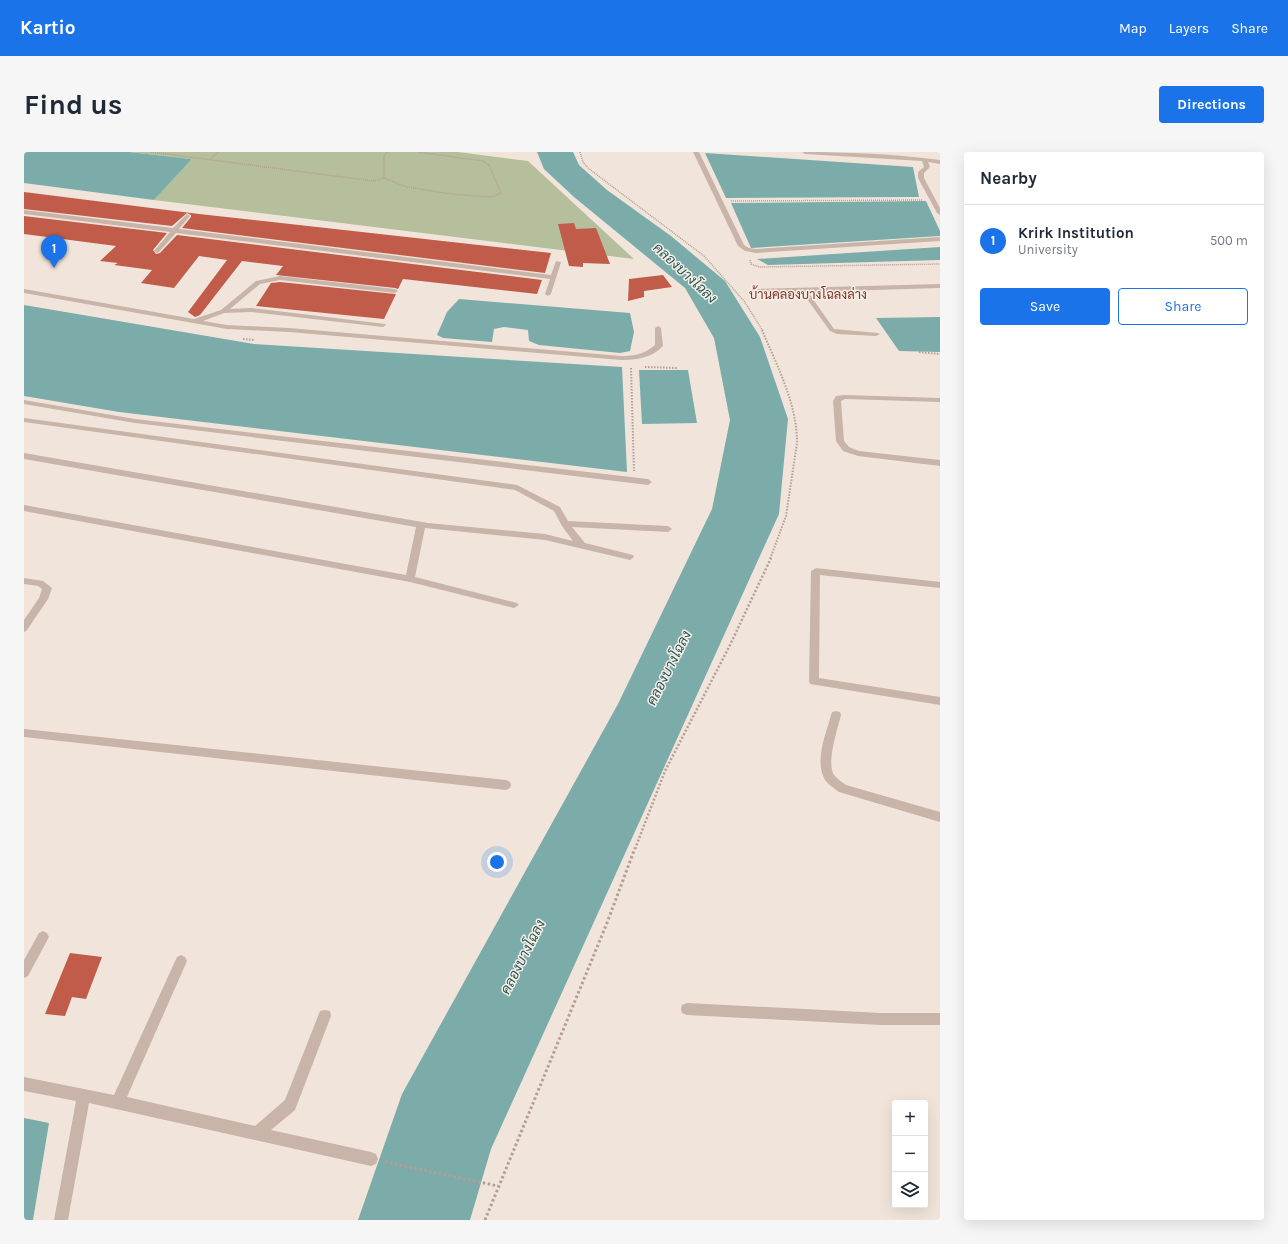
<!DOCTYPE html>
<html lang="en">
<head>
<meta charset="utf-8">
<style>
	body { margin:0; font-family:Karla,Sarabun,sans-serif; background:#f6f6f7; color:#1f2937 }
	.controls { position:absolute; right:12px; bottom:12px; display:grid; overflow:hidden; border-radius:4px; box-shadow:0 4px 16px #0002 }
	.controls button { width:36px; height:36px; display:grid; place-items:center; padding:0; border:0; border-bottom:1px solid #e0e1e3; background:#fff; color:#1f2937; font:20px sans-serif }
	.you { position:absolute; left:473px; top:710px; width:14px; height:14px; margin:-10px; border:3px solid #fff; border-radius:50%; background:#1a73e8; box-shadow:0 0 0 6px #1a73e833 }
	.badge { display:grid; place-items:center; width:26px; height:26px; border-radius:50%; background:#1a73e8; color:#fff; font-size:13px; font-weight:700 }
	.pin { position:absolute; translate:-50% -33px; filter:drop-shadow(0 1px 2px #0008) }
	.pin::after { content:''; position:absolute; top:21px; width:14px; height:12px; background:inherit; clip-path:polygon(0 0,100% 0,50% 100%) }
	.list { margin:0; padding:0; list-style:none }
	h2 { display:flex; justify-content:space-between; align-items:center; height:52px; margin:0; padding:0 16px; font-size:17px }
	h2 small { font-size:13px; font-weight:400; color:#747a83 }
	.list li { display:grid; grid-template-columns:26px 1fr auto; gap:12px; align-items:center; box-sizing:border-box; height:72px; padding:0 16px; border-top:1px solid #e0e1e3 }
	.list b { display:block; font-size:15px; white-space:nowrap }
	.list p { margin:0; font-size:13px; white-space:nowrap; color:#747a83 }
	.list em { font-size:13px; font-style:normal; color:#747a83 }
	.actions { display:flex; gap:8px; padding:12px 16px }
	.actions a { flex:1; padding:9px 0; border:1px solid #1a73e8; border-radius:4px; text-align:center; font-size:14px; color:#1a73e8 }
	.actions .main { background:#1a73e8; color:#fff }
	.icon { flex:none; width:22px; height:22px; fill:none; stroke:currentColor; stroke-width:2; stroke-linecap:round; stroke-linejoin:round }
	.map { position:relative; flex:none; width:916px; height:1068px; overflow:hidden; border-radius:4px }
	header { display:flex; align-items:center; gap:24px; box-sizing:border-box; height:56px; padding:0 20px; background:#1a73e8; color:#fff }
	header strong { font-size:19px }
	nav { display:flex; gap:22px; margin-inline-start:auto; font-size:14px }
	.intro { display:flex; align-items:center; justify-content:space-between; box-sizing:border-box; height:96px; padding:0 24px }
	h1 { margin:0; font-size:28px }
	.button { padding:10px 18px; border-radius:4px; background:#1a73e8; color:#fff; font-size:14px; font-weight:700 }
	main { display:flex; gap:24px; padding:0 24px }
	aside { flex:1; background:#fff; border-radius:4px; box-shadow:0 4px 16px #0002 }
	.map>svg:first-child { display:block }
</style>
</head>
<body>
<header>
<strong>Kartio</strong>
<nav><a>Map</a><a>Layers</a><a>Share</a></nav>
</header>
<div class="intro"><h1>Find us</h1><a class="button">Directions</a></div>
<main>
<div class="map">
<svg width="916" height="1068" viewBox="0 0 916 1068">
	<rect width="100%" height="100%" fill="#f1e5db"/>
	<!-- green -->
	<polygon fill="#b6bf9c" points="105,0 434,0 504,9 610,107 130,48 168,7"/>
	<!-- water -->
	<g fill="#7cacaa">
		<polygon points="0,0 105,0 168,7 130,48 0,31"/>
		<polygon points="513,0 549,0 555,13 583,38 647,84 701,129 736,185 764,267 755,362 467,997 446,1068 334,1068 378,942 594,552 688,357 706,268 690,186 661,136 550,45 520,17"/>
		<polygon points="681,1 889,15 895,45 702,46"/>
		<polygon points="902,49 916,79 916,84 727,96 707,51"/>
		<polygon points="916,95 916,108 744,113 733,107"/>
		<polygon points="435,147 606,161 610,180 606,199 596,201 515,193 505,189 504,178 480,175 470,177 468,190 419,186 413,183 423,160"/>
		<polygon points="0,153 230,192 598,215 603,320 95,260 0,244"/>
		<polygon points="916,165 916,200 875,199 852,166"/>
		<polygon points="615,218 664,218 673,271 618,272"/>
		<polygon points="0,966 25,971 9,1068 0,1068"/>
	</g>
	<!-- building -->
	<g fill="#c05c49">
		<polygon points="0,40 175,62 527,101 521,121 158,76 167,65 167,63 163,61 148,74 0,57"/>
		<polygon points="0,64 143,81 129,98 132,102 136,101 153,83 518,128 513,142 379,127 374,137 371,136 252,123 259,114 218,109 176,163 171,165 164,160 203,108 175,104 150,136 117,131 128,118 90,113 94,111 76,109 92,94 0,82"/>
		<polygon points="550,71 552,77 572,76 586,112 559,111 559,115 545,114 534,72"/>
		<polygon points="639,123 648,135 620,139 620,145 604,149 605,127"/>
		<polygon points="256,130 371,142 372,142 360,167 232,154 247,131"/>
		<polygon points="46,801 78,805 62,847 48,845 41,864 21,862"/>
	</g>
	<g fill="none" stroke-linecap="round" stroke-linejoin="round">
		<!-- path-far3 -->
		<g stroke="#b49e92" stroke-width="1.5" stroke-dasharray="1 1" stroke-linecap="butt">
			<polyline points="127,0 349,29 360,26 383,35 427,42 468,45 477,41 465,13 459,9 393,0"/>
			<polyline points="556,0 559,10 564,16 680,104 720,149 739,179"/>
			<polyline points="186,7 195,0"/>
			<polyline points="360,26 360,4 363,0"/>
			<polyline points="707,49 898,48"/>
			<polyline points="726,108 727,112 735,115 916,112"/>
		</g>
		<!-- path-far2 -->
		<g stroke="#b49e92" stroke-width="2" stroke-dasharray="1.5 1.5" stroke-linecap="butt">
			<path d="M738 178C753 214 773 251 773 291L762 364 746 407"/>
			<polyline points="219,187 230,188"/>
			<polyline points="895,200 916,202"/>
			<polyline points="621,215 653,216"/>
			<polyline points="607,216 610,319"/>
		</g>
		<!-- path-far1 -->
		<polyline stroke="#b49e92" stroke-width="2.5" stroke-dasharray="2 2" stroke-linecap="butt" points="611,697 641,619 706,493 747,406"/>
		<!-- path -->
		<g stroke="#b49e92" stroke-width="3" stroke-dasharray="2.5 2.5" stroke-linecap="butt">
			<polyline points="361,1010 474,1034"/>
			<polyline points="461,1068 583,771 611,696"/>
		</g>
		<!-- minor -->
		<g fill="#c8b4a8" fill-rule="evenodd">
			<polygon points="669,0 675,0 720,93 725,96 732,97 916,85 916,89 732,101 721,99 714,94"/>
			<path d="M778 0C824 0 870 2 916 8V12L904 10 906 15 900 21V26L916 56V63L913 61 894 26V20L900 15 898 9 781 2Z"/>
			<polygon points="0,58 149,76 163,62 166,64 155,77 527,123 532,109 537,110 527,142 524,144 521,142 526,127 152,81 135,100 133,101 130,99 146,80 0,62"/>
			<path d="M256 124 371 137 374 139 371 141 256 128 236 132 206 157 227 156 361 172 362 173 359 175 227 160 200 161 179 169 203 173 265 176 597 204C610 204 621 202 631 193V176L634 174 637 176 639 194C628 206 612 208 597 208L265 180 203 177 0 141V137L170 167 197 158 232 129Z"/>
			<polygon points="916,132 916,136 784,140 810,177 854,181 856,182 852,184 813,182 806,179 778,140 729,141 726,139 729,137"/>
			<polygon points="821,243 916,246 916,250 821,247 817,249 820,289 825,295 835,299 916,308 916,314 834,304 819,299 812,289 809,249 812,244"/>
			<polygon points="0,248 111,267 624,327 628,330 624,333 111,271 0,252"/>
			<polygon points="0,266 493,333 536,355 544,369 644,374 648,377 644,380 548,375 561,391 609,403 610,405 606,408 521,388 401,376 391,425 493,451 495,453 490,456 386,430 0,359 0,353 382,423 392,375 0,307 0,301 404,371 521,382 549,389 538,374 530,359 491,338 0,270"/>
			<polygon points="792,416 916,430 916,436 796,423 795,526 916,545 916,553 786,532 785,529 787,419"/>
			<polygon points="0,426 19,429 28,436 24,447 3,478 0,480 0,468 15,446 18,437 14,434 0,432"/>
			<path d="M812 559 816 560 817 563C814 576 802 611 810 623 813 627 818 630 822 633L916 660V670L815 640C810 636 805 633 801 628 790 609 802 582 807 563L808 560Z"/>
			<polygon points="0,577 482,628 486,630 487,633 486,636 482,638 0,585"/>
			<polygon points="19,779 23,781 25,785 4,824 0,826 0,808 15,781"/>
			<polygon points="157,803 161,805 163,809 103,945 231,974 261,948 296,859 301,858 306,859 307,864 271,958 247,978 347,1000 352,1002 354,1007 352,1012 347,1014 65,951 44,1068 30,1068 52,949 0,939 0,925 90,943 153,805"/>
			<polygon points="663,851 857,861 916,861 916,873 857,873 663,863 658,861 657,857 658,853"/>
		</g>
	</g>
	<g text-anchor="middle" dominant-baseline="central" stroke-width="3" stroke-linejoin="round" paint-order="stroke">
		<!-- far-quarter labels -->
		<g font-size="13" fill="#803324" stroke="#f8efe7">
			<text x="784" y="142">บ้านคลองบางโฉลงล่าง</text>
		</g>
		<!-- water labels -->
		<g font-size="14" font-style="italic" fill="#1f5554" stroke="#f8efe7">
			<text transform="translate(661 121) rotate(43)">คลองบางโฉลง</text>
			<text transform="translate(645 516) rotate(-63)">คลองบางโฉลง</text>
			<text transform="translate(499 805) rotate(-63)">คลองบางโฉลง</text>
		</g>
	</g>
</svg>
<div class="controls">
<button>+</button>
<button>−</button>
<button><svg class="icon" aria-label="layers" viewBox="0 0 24 24"><path d="M12 4l9 5-9 5-9-5zM3 14l9 5 9-5"/></svg></button>
</div>
<div class="you"></div>
<div class="pin badge" style="left:30px;top:116px">1</div>
</div>
<aside>
<h2>Nearby<small></small></h2>
<ul class="list">
<li><span class="badge">1</span><div><b>Krirk Institution</b><p>University</p></div><em>500 m</em></li>
</ul>
<div class="actions"><a class="main">Save</a><a>Share</a></div>
</aside>
</main>
</body>
</html>
